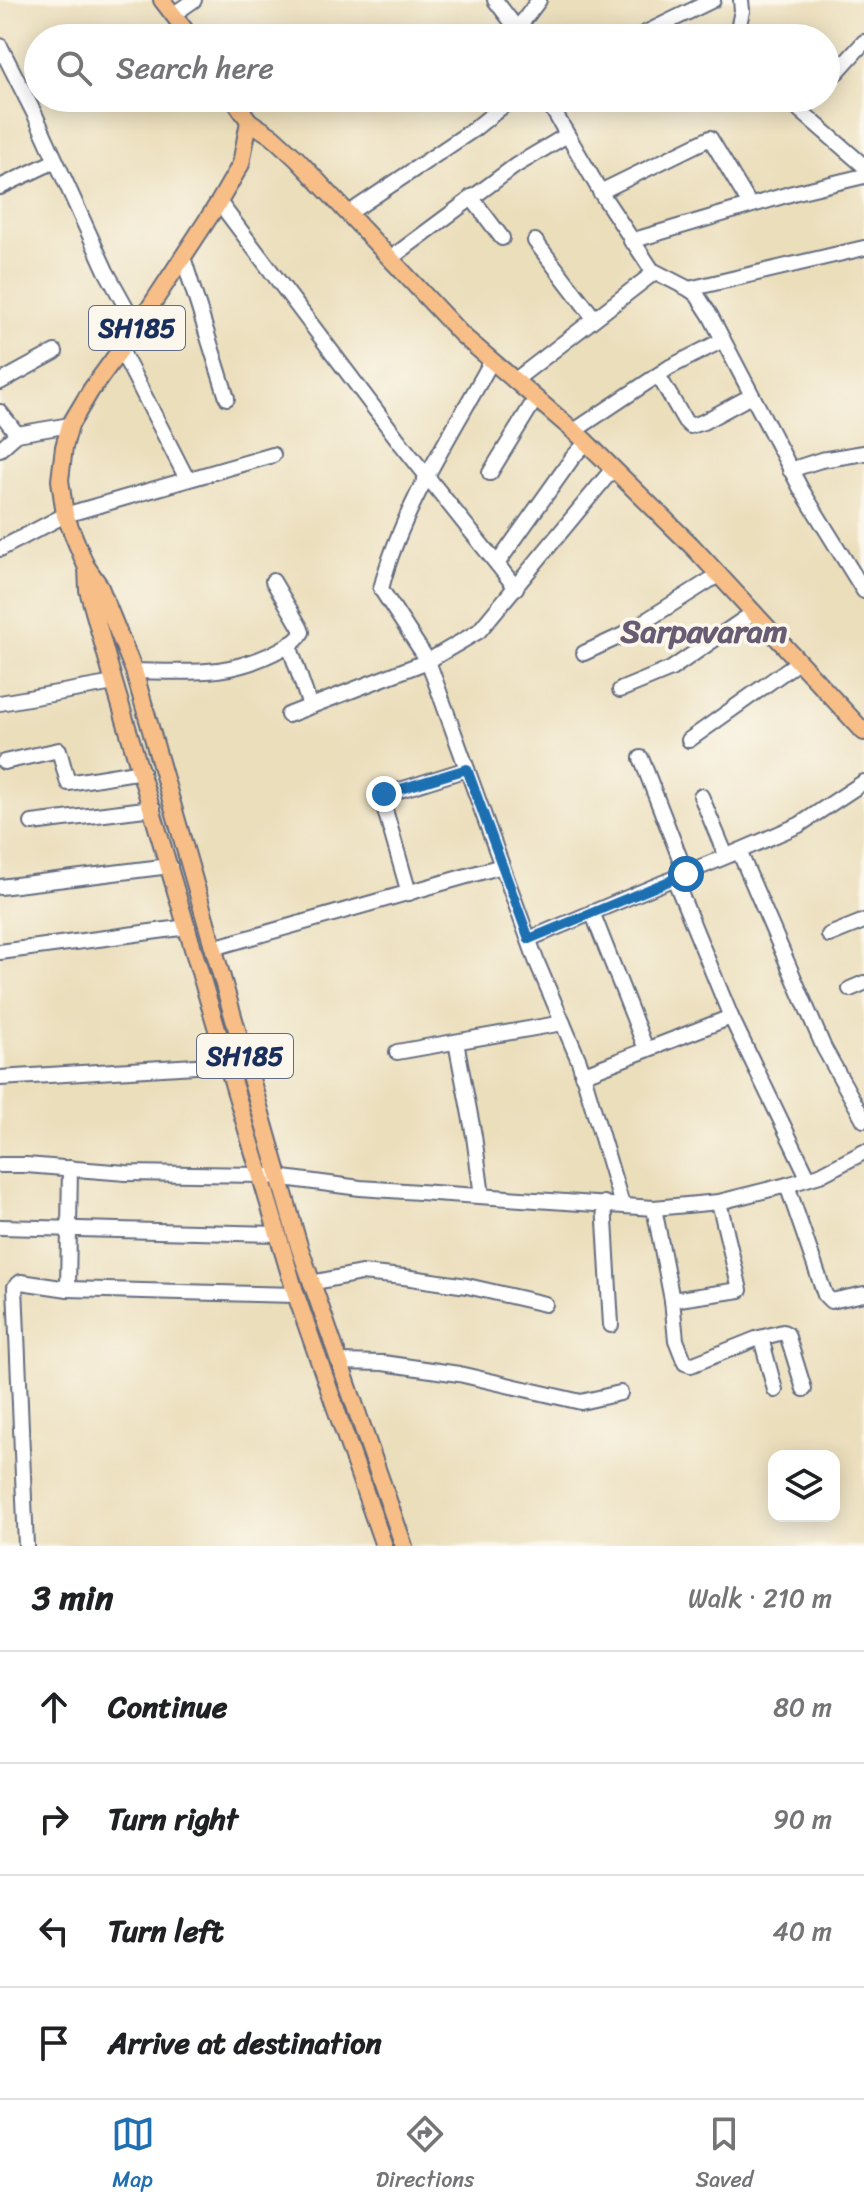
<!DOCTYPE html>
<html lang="en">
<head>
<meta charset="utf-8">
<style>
	body { margin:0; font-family:Sriracha,sans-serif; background:#f2f2f2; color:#202124 }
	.controls { position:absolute; right:24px; bottom:24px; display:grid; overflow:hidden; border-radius:16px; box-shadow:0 4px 20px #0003 }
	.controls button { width:72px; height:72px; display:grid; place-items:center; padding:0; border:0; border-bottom:2px solid #e0e0e0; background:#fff; color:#202124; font:40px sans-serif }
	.stop { position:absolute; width:24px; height:24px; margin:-18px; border:6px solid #1f6fb2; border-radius:50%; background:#fff }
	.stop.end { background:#1f6fb2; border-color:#fff; box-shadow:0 2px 8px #0008 }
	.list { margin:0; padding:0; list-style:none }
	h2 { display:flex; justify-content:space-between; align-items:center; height:104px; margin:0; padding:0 32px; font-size:34px }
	h2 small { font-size:26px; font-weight:400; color:#757577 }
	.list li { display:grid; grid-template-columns:52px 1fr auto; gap:24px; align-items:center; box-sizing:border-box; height:112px; padding:0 32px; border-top:2px solid #e0e0e0 }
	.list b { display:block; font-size:30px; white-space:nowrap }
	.list em { font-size:26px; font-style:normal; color:#757577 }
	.icon { flex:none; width:44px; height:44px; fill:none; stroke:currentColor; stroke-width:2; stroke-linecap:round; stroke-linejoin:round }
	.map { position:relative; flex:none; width:864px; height:1546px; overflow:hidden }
	.search { position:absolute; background:#fff; box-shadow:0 4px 20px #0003; left:24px; right:24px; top:24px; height:88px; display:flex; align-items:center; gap:20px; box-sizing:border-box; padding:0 28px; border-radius:44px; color:#757577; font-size:30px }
	.sheet { height:552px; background:#fff }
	nav { display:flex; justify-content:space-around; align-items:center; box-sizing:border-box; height:112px; border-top:2px solid #e0e0e0; background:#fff; font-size:22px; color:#757577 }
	nav a { display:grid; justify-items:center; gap:4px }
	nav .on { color:#1f6fb2 }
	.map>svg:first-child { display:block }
</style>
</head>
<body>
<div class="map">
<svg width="864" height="1546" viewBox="0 0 864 1546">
	<rect width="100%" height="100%" fill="#fbf7ec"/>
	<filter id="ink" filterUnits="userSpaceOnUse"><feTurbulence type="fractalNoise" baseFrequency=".0125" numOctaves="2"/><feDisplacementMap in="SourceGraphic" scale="16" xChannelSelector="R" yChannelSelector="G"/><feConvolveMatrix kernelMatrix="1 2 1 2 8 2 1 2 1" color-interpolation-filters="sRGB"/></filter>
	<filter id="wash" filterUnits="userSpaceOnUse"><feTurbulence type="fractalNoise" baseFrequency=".006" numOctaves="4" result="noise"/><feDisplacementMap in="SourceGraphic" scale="32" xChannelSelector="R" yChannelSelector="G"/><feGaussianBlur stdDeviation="1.8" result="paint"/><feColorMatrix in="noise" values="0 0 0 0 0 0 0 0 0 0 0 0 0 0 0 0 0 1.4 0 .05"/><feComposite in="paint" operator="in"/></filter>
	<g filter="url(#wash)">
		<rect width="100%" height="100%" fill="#ebdebb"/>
	</g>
	<g filter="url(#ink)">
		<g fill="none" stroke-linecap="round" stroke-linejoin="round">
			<defs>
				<g id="minor">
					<polyline points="495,0 524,38"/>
					<polyline points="174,14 194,0"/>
					<polyline points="518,28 539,0"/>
					<polyline points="635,38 713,0"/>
					<polyline points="736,38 742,11 741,0"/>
					<polyline points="0,46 36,117 106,271 137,327"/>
					<polyline points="837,72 864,42"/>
					<polyline points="546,98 603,196 652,270 689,289 697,295 710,315 801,489 864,591"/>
					<polyline points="786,98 864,166"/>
					<polyline points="0,187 55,161"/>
					<polyline points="600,192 710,138 750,205"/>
					<polyline points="471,197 502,238"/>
					<polyline points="219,202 402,445 516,588"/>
					<polyline points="349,213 473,130 513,98"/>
					<polyline points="535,241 594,318"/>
					<polyline points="631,241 793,193 864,176"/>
					<polyline points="183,257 227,398"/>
					<polyline points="391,258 515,166 567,135"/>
					<polyline points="689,289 864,248"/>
					<polyline points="121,350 187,479"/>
					<path d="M491 362C452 434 401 509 381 589L428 661 536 960 579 1061 622 1205"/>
					<polyline points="658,375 685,421 690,426 703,422 751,396"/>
					<polyline points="514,381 655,272"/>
					<polyline points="0,382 55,352"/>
					<polyline points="0,412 17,434"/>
					<polyline points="574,431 670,367 723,340"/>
					<polyline points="0,449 17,434 70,425"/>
					<polyline points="790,470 821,460 864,453"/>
					<polyline points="490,473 536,398"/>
					<polyline points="0,549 65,515 273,455"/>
					<polyline points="497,564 573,457 586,443"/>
					<polyline points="289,645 310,706"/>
					<polyline points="584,653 623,635 718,575"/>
					<path d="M134 671C191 672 231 677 283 648 292 643 298 641 302 632L300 627 273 581"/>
					<polyline points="620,690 671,669 753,613"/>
					<polyline points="0,703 114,683"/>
					<polyline points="288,715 428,661 479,631 612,470"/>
					<polyline points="689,740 798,662"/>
					<polyline points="641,758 686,874"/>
					<polyline points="4,762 59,750 68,783 142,771"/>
					<polyline points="701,796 726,856"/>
					<polyline points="32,823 153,808"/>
					<polyline points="739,851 799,825 864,782"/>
					<polyline points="674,878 731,1017"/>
					<polyline points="0,887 170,866"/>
					<polyline points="409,893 381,796 467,769"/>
					<polyline points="592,912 646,1049"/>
					<polyline points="829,935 864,921"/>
					<polyline points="529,939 739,851 824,1048 864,1120"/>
					<polyline points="213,948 502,866"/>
					<polyline points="0,952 188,927"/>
					<polyline points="850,989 864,983"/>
					<polyline points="456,1042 474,1136 482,1196"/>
					<polyline points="397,1052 563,1023"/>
					<polyline points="582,1075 731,1017 808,1177"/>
					<polyline points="0,1078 228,1064"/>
					<polyline points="0,1165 26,1165 126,1173 261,1175 360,1188 654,1208 719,1202 787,1185 820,1175 864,1152"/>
					<polyline points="70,1168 68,1289 296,1295"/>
					<polyline points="787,1185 825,1295 831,1301 864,1294"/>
					<polyline points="604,1203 611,1325"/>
					<polyline points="654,1208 672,1300 740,1290 719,1202"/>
					<polyline points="0,1227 278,1234"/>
					<polyline points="311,1283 361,1273 404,1277 467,1286 545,1304"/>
					<polyline points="672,1300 676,1340 685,1363 691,1365 756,1339 783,1332 787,1334 804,1389"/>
					<polyline points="761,1338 775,1390"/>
					<polyline points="339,1362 383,1363 459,1374 581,1402 620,1393"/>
					<polyline points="26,1546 15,1287 21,1282 68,1289"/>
				</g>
				<g id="major">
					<polyline points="162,0 191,38"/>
					<polyline points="233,98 249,121 241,164 219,202 137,327 91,390 70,425 64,447 60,480 65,515 86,566 99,585 134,671 299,1246 404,1546"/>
					<polyline points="249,121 273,137 297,159 462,335 582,438 693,547 864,732"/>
					<polyline points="87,568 88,590 114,683 296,1295 384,1546"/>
				</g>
			</defs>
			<!-- minor casing -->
			<use href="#minor" stroke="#646c7f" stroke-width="18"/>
			<!-- major casing -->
			<use href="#major" stroke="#646c7f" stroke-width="20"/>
			<!-- minor -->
			<use href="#minor" stroke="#fff" stroke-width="14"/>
			<!-- major -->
			<use href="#major" stroke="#f7be87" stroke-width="16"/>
		</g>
	</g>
	<g fill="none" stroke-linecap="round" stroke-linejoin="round" filter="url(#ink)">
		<!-- route -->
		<polyline stroke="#1f6fb2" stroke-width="10" points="384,794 467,769 529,939 686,874"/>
	</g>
	<g text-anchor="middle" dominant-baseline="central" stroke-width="7" stroke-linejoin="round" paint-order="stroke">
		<!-- shield labels -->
		<g fill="#fbf7ec" stroke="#5e6b89" stroke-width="2">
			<rect x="89" y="306" width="96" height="44" rx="6"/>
			<rect x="197" y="1034" width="96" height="44" rx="6"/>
		</g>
		<g font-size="26" font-weight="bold" fill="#1b2f5e">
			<text x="137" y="328">SH185</text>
			<text x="245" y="1056">SH185</text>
		</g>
		<!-- quarter labels -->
		<g font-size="32" font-weight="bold" fill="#675c73" stroke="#fbf7ec">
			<text x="704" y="631">Sarpavaram</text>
		</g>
	</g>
</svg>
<div class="controls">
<button><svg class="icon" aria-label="layers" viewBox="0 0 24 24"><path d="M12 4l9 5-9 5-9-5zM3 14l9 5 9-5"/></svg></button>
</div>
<div class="stop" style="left:686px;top:874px"></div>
<div class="stop end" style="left:384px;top:794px"></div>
<div class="search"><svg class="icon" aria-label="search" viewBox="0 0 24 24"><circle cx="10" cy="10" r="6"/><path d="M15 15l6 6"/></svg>Search here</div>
</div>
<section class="sheet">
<h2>3 min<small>Walk · 210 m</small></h2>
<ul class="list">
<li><svg class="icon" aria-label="ahead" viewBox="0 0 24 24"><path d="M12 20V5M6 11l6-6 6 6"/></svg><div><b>Continue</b></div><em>80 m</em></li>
<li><svg class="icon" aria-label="right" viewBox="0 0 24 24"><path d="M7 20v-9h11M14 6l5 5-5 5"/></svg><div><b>Turn right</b></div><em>90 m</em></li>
<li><svg class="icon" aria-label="left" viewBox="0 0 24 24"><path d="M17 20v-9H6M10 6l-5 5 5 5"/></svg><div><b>Turn left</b></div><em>40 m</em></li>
<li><svg class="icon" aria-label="arrive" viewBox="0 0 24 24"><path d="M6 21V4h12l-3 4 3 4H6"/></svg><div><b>Arrive at destination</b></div></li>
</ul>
</section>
<nav>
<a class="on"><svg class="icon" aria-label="map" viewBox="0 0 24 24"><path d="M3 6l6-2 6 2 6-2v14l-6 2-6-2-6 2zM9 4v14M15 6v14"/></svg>Map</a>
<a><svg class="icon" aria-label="directions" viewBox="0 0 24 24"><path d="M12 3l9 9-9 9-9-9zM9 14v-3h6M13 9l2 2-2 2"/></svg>Directions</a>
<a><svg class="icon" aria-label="saved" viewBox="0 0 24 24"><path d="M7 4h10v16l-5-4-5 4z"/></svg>Saved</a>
</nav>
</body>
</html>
